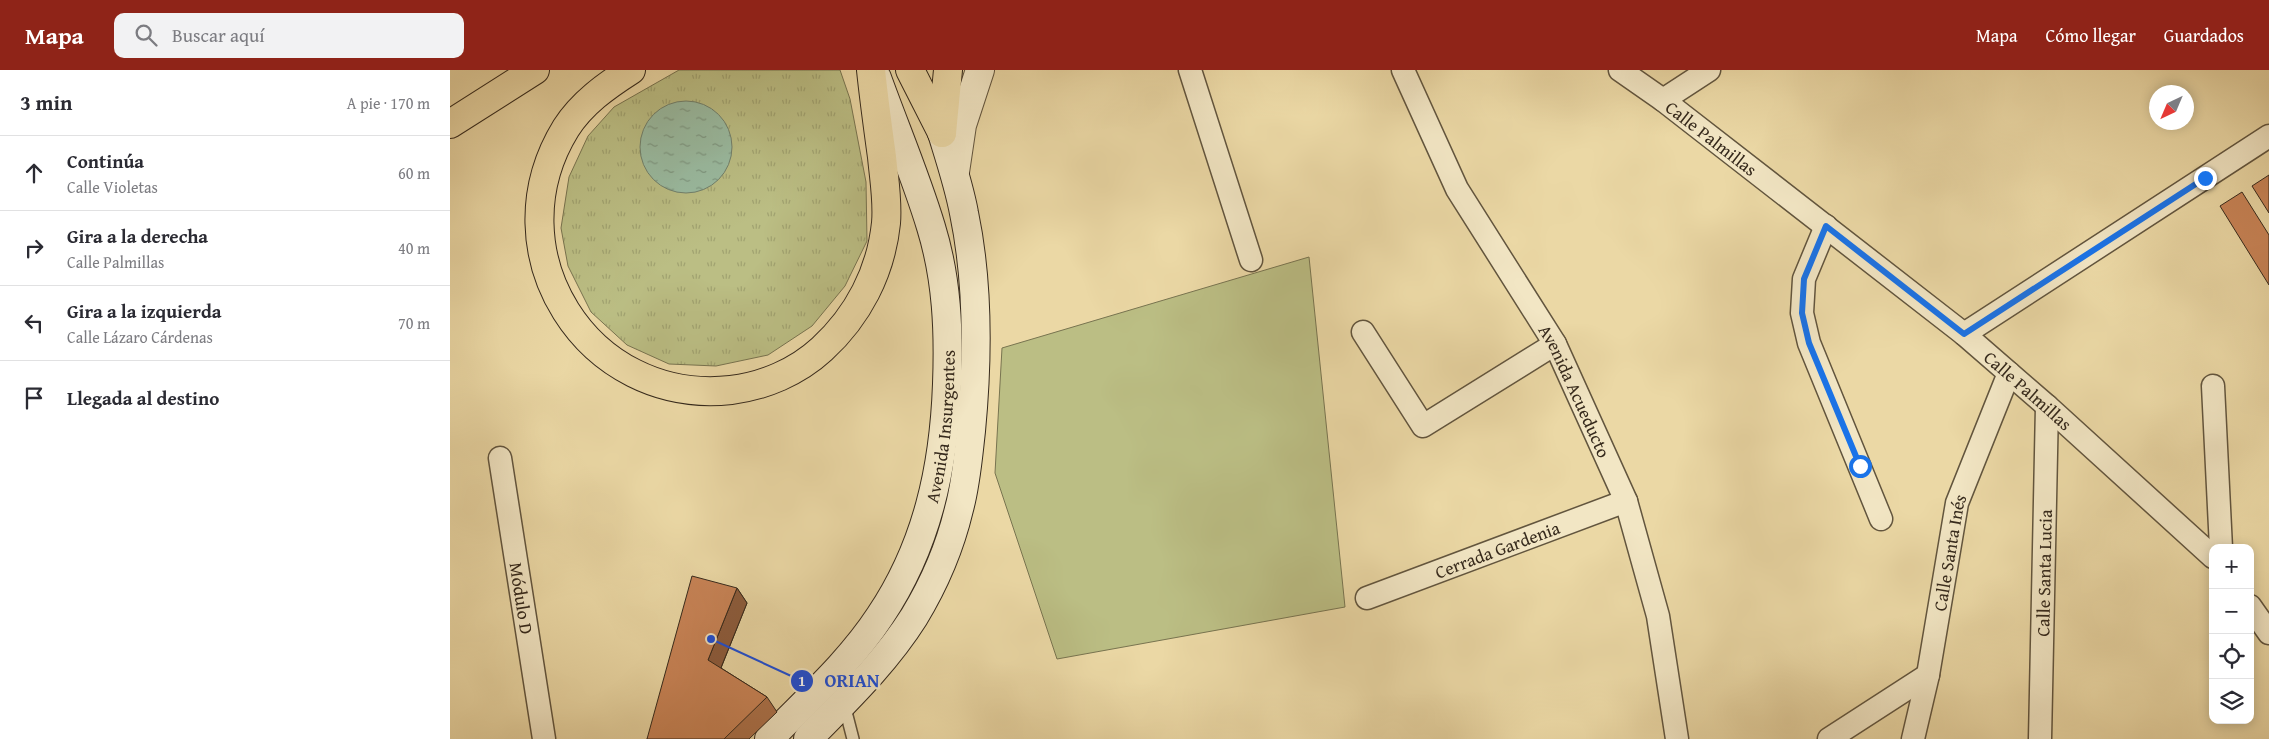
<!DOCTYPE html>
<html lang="es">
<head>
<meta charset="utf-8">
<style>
	body { margin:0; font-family:"Gentium Book Plus",serif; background:#f2f2f3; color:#2b2b33 }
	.controls { position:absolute; right:15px; bottom:15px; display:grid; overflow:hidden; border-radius:10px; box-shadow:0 2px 12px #0003 }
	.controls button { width:45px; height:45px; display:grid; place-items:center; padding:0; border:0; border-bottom:1px solid #e1e1e2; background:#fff; color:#2b2b33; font:25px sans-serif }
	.compass { position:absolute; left:1699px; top:15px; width:45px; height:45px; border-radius:50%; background:#fff; box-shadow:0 2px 12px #0003; rotate:224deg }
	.stop { position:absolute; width:15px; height:15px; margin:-11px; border:4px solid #1a73e8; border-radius:50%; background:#fff }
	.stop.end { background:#1a73e8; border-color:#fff; box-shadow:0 1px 5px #0008 }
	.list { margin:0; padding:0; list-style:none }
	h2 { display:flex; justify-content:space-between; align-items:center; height:65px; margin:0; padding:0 20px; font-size:21px }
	h2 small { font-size:16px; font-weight:400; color:#7c7c81 }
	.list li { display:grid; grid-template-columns:32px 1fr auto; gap:15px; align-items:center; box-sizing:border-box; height:75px; padding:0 20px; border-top:1px solid #e1e1e2 }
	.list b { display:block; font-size:19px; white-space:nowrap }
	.list p { margin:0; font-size:16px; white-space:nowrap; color:#7c7c81 }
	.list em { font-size:16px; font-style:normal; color:#7c7c81 }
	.icon { flex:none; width:28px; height:28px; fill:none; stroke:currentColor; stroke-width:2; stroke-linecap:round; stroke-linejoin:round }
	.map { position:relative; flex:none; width:1819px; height:669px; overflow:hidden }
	header { display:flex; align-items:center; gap:30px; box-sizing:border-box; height:70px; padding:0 25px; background:#8f2418; color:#fff }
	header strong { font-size:24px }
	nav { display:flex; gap:28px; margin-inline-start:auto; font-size:18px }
	.search { width:350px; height:45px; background:#f2f2f3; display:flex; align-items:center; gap:12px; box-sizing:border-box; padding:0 18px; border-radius:10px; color:#7c7c81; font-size:19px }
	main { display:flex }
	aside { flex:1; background:#fff }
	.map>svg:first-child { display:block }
</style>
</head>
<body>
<header>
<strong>Mapa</strong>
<div class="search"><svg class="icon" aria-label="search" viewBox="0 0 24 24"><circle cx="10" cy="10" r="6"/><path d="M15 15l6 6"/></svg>Buscar aquí</div>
<nav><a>Mapa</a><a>Cómo llegar</a><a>Guardados</a></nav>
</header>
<main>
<aside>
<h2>3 min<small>A pie · 170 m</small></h2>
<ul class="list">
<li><svg class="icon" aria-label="ahead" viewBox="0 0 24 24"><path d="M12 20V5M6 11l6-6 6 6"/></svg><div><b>Continúa</b><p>Calle Violetas</p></div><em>60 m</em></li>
<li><svg class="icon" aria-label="right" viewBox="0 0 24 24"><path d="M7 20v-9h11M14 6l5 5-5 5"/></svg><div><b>Gira a la derecha</b><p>Calle Palmillas</p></div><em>40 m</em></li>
<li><svg class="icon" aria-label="left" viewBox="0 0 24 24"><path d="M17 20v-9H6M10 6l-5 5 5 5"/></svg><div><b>Gira a la izquierda</b><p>Calle Lázaro Cárdenas</p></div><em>70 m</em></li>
<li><svg class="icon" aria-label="arrive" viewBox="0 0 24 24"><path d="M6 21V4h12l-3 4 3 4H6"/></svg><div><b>Llegada al destino</b></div></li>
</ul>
</aside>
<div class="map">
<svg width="1819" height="669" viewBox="0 0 1819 669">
	<defs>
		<pattern id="park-tufts" width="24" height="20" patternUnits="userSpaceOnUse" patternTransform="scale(1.25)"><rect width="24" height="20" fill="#bbbe84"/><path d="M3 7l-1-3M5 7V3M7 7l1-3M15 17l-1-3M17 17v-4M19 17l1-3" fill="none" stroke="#a1a371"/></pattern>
		<pattern id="water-ripples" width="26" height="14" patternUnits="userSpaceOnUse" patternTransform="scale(1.25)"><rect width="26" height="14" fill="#9abba1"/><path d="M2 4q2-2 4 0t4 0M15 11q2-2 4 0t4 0" fill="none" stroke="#7e9882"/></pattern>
	</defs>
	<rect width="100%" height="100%" fill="#ebd8a5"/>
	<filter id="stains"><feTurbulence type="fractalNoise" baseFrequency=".004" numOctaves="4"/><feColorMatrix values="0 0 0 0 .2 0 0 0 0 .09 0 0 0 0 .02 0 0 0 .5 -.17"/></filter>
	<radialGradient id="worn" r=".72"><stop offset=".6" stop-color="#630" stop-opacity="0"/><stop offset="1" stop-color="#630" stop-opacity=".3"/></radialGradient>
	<!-- grass -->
	<polygon fill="#bbbe84" stroke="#787450" points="859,187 895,537 607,589 545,403 552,278"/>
	<!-- park -->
	<polygon fill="url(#park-tufts)" stroke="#787450" points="229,0 390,0 400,29 416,112 417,171 395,216 362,256 318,285 266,296 219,294 177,275 141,242 118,196 111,158 119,107 138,66 164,37"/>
	<!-- water -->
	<circle fill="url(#water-ripples)" stroke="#72816c" cx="236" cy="77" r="46"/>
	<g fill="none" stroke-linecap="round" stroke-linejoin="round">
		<defs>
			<polyline id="service" points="394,634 403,669"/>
			<g id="minor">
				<polyline points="740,0 801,190"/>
				<path id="s1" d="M953 0 1007 119 1105 274 1176 431 1208 546 1227 669"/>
				<path id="s2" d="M1170 0 1213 30 1514 264 1597 336 1763 487"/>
				<polyline points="1213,30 1259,0"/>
				<polyline points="1376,156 1354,209 1352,243 1359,273 1431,449"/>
				<polyline points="913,262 973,356 1105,274"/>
				<polyline points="1514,264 1819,66"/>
				<polyline points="1763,316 1771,478"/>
				<path id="s3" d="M50 388 94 669"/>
				<path id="s4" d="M917 528 1176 431"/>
				<polyline points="1800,536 1819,563"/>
				<polyline points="1379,669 1478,605"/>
				<path id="s5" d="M1463 669 1478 605 1507 433 1559 303"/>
				<path id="s6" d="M1590 669 1597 336"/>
			</g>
			<polyline id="tertiary" points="505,102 512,55 530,0"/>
			<g id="secondary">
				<path id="s7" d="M319 669C357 630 400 592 430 546 477 476 494 398 497 314 499 261 497 209 481 157 466 107 445 58 427 8"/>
				<path d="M358 669C396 630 435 593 464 547 484 514 500 477 509 439 516 414 518 387 521 361 528 288 529 215 514 143 509 116 500 89 492 63"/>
			</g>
			<polyline id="primary" points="460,0 492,63"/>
			<g id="motorway">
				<path d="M181 0C156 16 132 33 116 58 40 181 137 336 281 320 314 316 347 302 372 279 408 246 431 202 436 153 438 131 434 109 432 87 428 58 424 29 421 0"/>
				<polyline points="0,54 85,0"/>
				<polyline points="492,63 498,0"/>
			</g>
		</defs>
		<!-- service casing -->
		<use href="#service" stroke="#62553e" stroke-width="14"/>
		<!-- minor casing -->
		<use href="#minor" stroke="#62553e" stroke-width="25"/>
		<!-- tertiary casing -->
		<use href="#tertiary" stroke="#62553e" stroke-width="30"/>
		<!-- secondary casing -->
		<use href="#secondary" stroke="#35291c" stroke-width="30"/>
		<!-- primary casing -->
		<use href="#primary" stroke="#35291c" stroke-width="30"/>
		<!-- motorway casing -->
		<use href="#motorway" stroke="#35291c" stroke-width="30"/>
		<!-- service -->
		<use href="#service" stroke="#f2e6c4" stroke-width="11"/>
		<!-- minor -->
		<use href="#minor" stroke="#f2e6c4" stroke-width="22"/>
		<!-- tertiary -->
		<use href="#tertiary" stroke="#f2e6c4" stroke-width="28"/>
		<!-- secondary -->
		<use href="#secondary" stroke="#f2e6c4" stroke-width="28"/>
		<!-- primary -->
		<use href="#primary" stroke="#ebd8a5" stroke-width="28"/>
		<!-- motorway -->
		<use href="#motorway" stroke="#ebd8a5" stroke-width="28"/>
	</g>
	<!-- wall -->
	<polygon fill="#ad724b" stroke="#35291c" points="287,518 297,533 271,598 317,627 327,642 299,669 197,669"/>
	<!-- shaded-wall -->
	<polygon fill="#8d5c3d" stroke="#35291c" points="287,518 297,533 268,605 258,590"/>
	<!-- building -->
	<g fill="#c98457" stroke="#35291c">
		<polygon points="1819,105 1819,143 1802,116"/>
		<polygon points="1792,122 1819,165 1819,215 1770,136"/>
		<polygon points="242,506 287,518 258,590 317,627 274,669 197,669"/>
	</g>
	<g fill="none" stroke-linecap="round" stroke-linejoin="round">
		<!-- route -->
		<polyline stroke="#1a73e8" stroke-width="6" points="1410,396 1359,273 1352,243 1354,209 1376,156 1514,264 1755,108"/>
	</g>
	<g text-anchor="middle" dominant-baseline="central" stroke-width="5" stroke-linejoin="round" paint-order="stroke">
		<!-- street labels -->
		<g font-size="18" fill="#35291c" stroke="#f2e6c4">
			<text stroke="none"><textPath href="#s2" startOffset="114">Calle Palmillas</textPath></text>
			<text stroke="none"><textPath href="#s2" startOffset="519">Calle Palmillas</textPath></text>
			<text stroke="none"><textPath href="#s1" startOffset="365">Avenida Acueducto</textPath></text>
			<text stroke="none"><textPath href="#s7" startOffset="368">Avenida Insurgentes</textPath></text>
			<text stroke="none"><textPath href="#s4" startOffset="139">Cerrada Gardenia</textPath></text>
			<text stroke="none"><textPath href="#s5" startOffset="190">Calle Santa Inés</textPath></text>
			<text stroke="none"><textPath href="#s6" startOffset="166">Calle Santa Lucia</textPath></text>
			<text stroke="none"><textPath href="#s3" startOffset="142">Módulo D</textPath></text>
		</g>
	</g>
	<!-- callouts -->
	<path fill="none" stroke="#1d4ed8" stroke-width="2" d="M261 569L352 611"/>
	<g fill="#1d4ed8" stroke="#f2e6c4" stroke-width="2">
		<circle cx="261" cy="569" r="5"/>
		<circle cx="352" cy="611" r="12"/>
	</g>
	<g font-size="15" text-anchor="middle" font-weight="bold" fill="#fff">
		<text x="352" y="616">1</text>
	</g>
	<g font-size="19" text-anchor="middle" font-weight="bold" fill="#1d4ed8" stroke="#f2e6c4" stroke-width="5" stroke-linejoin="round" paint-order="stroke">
		<text x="402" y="617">ORIAN</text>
	</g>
	<rect width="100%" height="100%" filter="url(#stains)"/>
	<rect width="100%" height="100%" fill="url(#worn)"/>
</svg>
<div class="controls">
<button>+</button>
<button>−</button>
<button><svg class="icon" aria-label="locate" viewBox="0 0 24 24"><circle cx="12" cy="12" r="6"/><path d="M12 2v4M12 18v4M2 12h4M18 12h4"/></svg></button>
<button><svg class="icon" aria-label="layers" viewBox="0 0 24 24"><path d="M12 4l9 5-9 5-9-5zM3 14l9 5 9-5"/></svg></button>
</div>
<svg class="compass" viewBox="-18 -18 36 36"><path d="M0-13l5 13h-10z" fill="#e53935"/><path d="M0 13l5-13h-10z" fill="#7c7c81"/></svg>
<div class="stop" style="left:1410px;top:396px"></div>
<div class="stop end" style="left:1755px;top:108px"></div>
</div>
</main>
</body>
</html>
